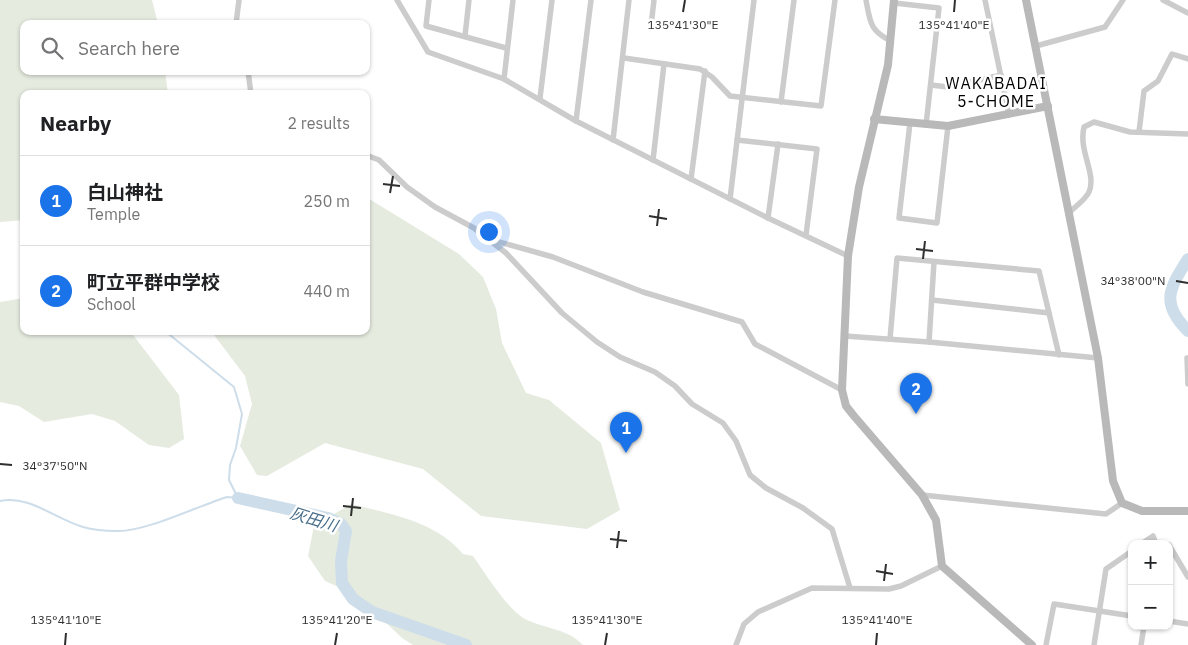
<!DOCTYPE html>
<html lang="en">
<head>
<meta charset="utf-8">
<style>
	body { margin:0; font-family:"IBM Plex Sans","Noto Sans JP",sans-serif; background:#f6f6f6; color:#202124 }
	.controls { position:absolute; right:15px; bottom:15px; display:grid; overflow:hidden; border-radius:10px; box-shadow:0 1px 4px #0004 }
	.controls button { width:45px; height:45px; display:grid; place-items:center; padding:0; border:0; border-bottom:1px solid #e0e0e0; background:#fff; color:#202124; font:25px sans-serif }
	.you { position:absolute; left:488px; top:231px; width:18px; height:18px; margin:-12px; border:4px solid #fff; border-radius:50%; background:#1a73e8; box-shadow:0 0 0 8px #1a73e833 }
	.badge { display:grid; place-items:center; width:32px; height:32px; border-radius:50%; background:#1a73e8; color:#fff; font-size:16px; font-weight:700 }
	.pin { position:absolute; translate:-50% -41px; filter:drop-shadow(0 1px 2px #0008) }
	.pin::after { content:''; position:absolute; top:26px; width:18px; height:15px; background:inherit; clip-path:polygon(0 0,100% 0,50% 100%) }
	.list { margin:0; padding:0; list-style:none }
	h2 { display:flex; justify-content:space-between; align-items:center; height:65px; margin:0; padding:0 20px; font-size:21px }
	h2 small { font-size:16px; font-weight:400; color:#757577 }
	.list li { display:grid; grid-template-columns:32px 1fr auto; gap:15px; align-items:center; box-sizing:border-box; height:90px; padding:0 20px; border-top:1px solid #e0e0e0 }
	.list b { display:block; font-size:19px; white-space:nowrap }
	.list p { margin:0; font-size:16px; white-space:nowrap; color:#757577 }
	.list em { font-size:16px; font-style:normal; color:#757577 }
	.icon { flex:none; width:28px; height:28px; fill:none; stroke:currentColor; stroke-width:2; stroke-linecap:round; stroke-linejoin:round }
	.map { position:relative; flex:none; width:1188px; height:645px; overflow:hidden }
	.search { position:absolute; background:#fff; box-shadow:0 1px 4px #0004; left:20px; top:20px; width:350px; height:55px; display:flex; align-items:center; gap:12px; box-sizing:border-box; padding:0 18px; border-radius:10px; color:#757577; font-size:19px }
	.panel { position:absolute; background:#fff; box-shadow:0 1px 4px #0004; left:20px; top:90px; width:350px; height:245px; border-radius:10px }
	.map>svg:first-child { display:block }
</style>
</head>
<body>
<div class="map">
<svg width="1188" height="645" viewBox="0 0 1188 645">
	<rect width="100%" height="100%" fill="#fff"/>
	<!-- green -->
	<g fill="#e5ebdf">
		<polygon points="0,0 152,0 158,24 24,24 24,71 165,71 168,94 24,94 24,220 0,222"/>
		<polygon points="366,197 459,254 483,277 496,309 502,343 526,393 549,400 601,443 620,510 587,529 481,516 423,469 325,443 267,476 257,475 240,446 252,404 245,376 211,331 366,331"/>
		<polygon points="24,298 24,331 130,331 179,395 184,439 169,448 149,445 115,421 92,414 44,422 19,406 0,402 0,302"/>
		<path d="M351 504C390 514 436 521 463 554L473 556C485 573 509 612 527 620 547 629 568 629 583 645H413L402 638 357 595 325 581 308 556 314 526Z"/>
	</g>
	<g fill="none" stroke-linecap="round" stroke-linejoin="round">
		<!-- stream -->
		<g stroke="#cddde9" stroke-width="2">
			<polyline points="165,331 234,387 242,414 236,448 230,465 229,480 238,498"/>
			<path d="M0 501C30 495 55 519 83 527 93 530 106 531 117 531 145 532 198 506 227 497L238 498"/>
		</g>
		<!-- river -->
		<g stroke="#cddde9" stroke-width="12">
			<path d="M1188 259C1168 290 1161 304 1188 331"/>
			<polyline points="238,498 328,518 341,524 346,531 341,561 342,583 353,599 372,612 466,645"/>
		</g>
		<!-- street -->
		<g stroke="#ccc" stroke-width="5.5">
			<polyline points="397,0 428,52 504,79 576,121 768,218 848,256"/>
			<polyline points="429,0 426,26 506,48"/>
			<path d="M866 0C870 22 870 31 891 41"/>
			<polyline points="985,0 1009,115"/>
			<polyline points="1163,0 1188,13"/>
			<polyline points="894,3 939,8 926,125"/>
			<polyline points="236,24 239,0"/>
			<polyline points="651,26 654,0"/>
			<polyline points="465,36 469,0"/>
			<polyline points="1036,46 1105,27 1123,0"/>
			<polyline points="624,58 700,69 712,77 730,96 821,106 835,0"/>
			<polyline points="248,71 251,94"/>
			<polyline points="504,79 513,0"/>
			<polyline points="931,85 948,87 1001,75"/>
			<polyline points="540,98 552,0"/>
			<polyline points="781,102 794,0"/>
			<polyline points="576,121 591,0"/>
			<polyline points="910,123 899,218 937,223 948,126"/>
			<polyline points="1139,132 1144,91 1158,81 1172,54 1188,59"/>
			<polyline points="613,140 629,0"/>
			<polyline points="737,140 817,149 806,235"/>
			<polyline points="366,155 379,160 407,187 435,207 474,228 506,253 562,313 597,342 620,357 655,372 675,386 692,404 723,423 736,441 750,475 766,488 803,508 832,529 850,588"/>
			<polyline points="653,160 664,64"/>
			<polyline points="691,179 705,71"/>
			<polyline points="730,199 754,0"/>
			<path d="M1070 212C1076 206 1086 199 1089 192 1097 174 1078 151 1084 127L1094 122 1130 132 1188 134"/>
			<polyline points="768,218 778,144"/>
			<polyline points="492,240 553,257 643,292 742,322 755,344 842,390"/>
			<polyline points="932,300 1049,313"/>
			<polyline points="845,336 929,342 1098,358"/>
			<polyline points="890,339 897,258 1039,271 1059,355"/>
			<polyline points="929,342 934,262"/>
			<polyline points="1187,358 1188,384"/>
			<polyline points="922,495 1106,514 1122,503"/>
			<polyline points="1141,544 1153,536 1156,544"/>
			<polyline points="1169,545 1188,577"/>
			<polyline points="1169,621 1188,624"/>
			<polyline points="736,645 744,624 758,612 812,588 889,589 901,586 942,566"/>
			<polyline points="1046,645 1054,604 1132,616"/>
			<polyline points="1094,645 1106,569 1132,551"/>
			<polyline points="1141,645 1144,626"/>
		</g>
		<!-- secondary -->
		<g stroke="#b9b9b9" stroke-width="8">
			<polyline points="894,0 888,65 859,187 848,256 842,390 846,406 854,416 922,495 936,520 942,566 1032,645"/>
			<polyline points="1026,0 1098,358 1113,481 1122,503 1142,511 1188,511"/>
			<polyline points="874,119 948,126 1048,106"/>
		</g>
	</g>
	<!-- ticks -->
	<path fill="none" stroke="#2f2f2f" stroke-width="2" d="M683 12 685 0M954 12 955 0M383 184 400 186M390 193 393 176M649 216 667 219M657 226 659 209M916 249 933 251M923 259 925 241M1176 281 1188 283M0 464 12 465M343 506 361 508M351 516 353 498M610 539 627 541M617 548 619 531M876 571 893 574M884 581 886 564M65 645 66 633M335 645 337 633M605 645 607 633M876 645 877 633"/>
	<g text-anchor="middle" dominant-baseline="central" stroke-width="5" stroke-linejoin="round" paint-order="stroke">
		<!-- neighbourhood labels -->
		<g font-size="16" letter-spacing="1" fill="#000" stroke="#fff">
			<text x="996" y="83">WAKABADAI<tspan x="996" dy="18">5-CHOME</tspan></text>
		</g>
		<!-- water labels -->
		<g font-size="16" font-style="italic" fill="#456c89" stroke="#fff">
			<text transform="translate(314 519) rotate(17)">灰田川</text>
		</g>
	</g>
	<g font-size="12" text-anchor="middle" fill="#2f2f2f" stroke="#fff" stroke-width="5" stroke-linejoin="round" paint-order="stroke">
		<text x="683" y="29">135°41'30"E</text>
		<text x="954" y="29">135°41'40"E</text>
		<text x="1133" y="285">34°38'00"N</text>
		<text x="55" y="470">34°37'50"N</text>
		<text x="66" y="624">135°41'10"E</text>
		<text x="337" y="624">135°41'20"E</text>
		<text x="607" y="624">135°41'30"E</text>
		<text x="877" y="624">135°41'40"E</text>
	</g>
</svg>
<div class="controls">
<button>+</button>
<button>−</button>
</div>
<div class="you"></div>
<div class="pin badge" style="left:626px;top:453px">1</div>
<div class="pin badge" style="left:916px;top:414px">2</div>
<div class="search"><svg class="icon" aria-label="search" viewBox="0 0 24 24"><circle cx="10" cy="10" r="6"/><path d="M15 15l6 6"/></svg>Search here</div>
<section class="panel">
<h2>Nearby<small>2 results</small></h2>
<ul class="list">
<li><span class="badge">1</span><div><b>白山神社</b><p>Temple</p></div><em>250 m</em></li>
<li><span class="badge">2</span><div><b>町立平群中学校</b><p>School</p></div><em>440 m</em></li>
</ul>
</section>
</div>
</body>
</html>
